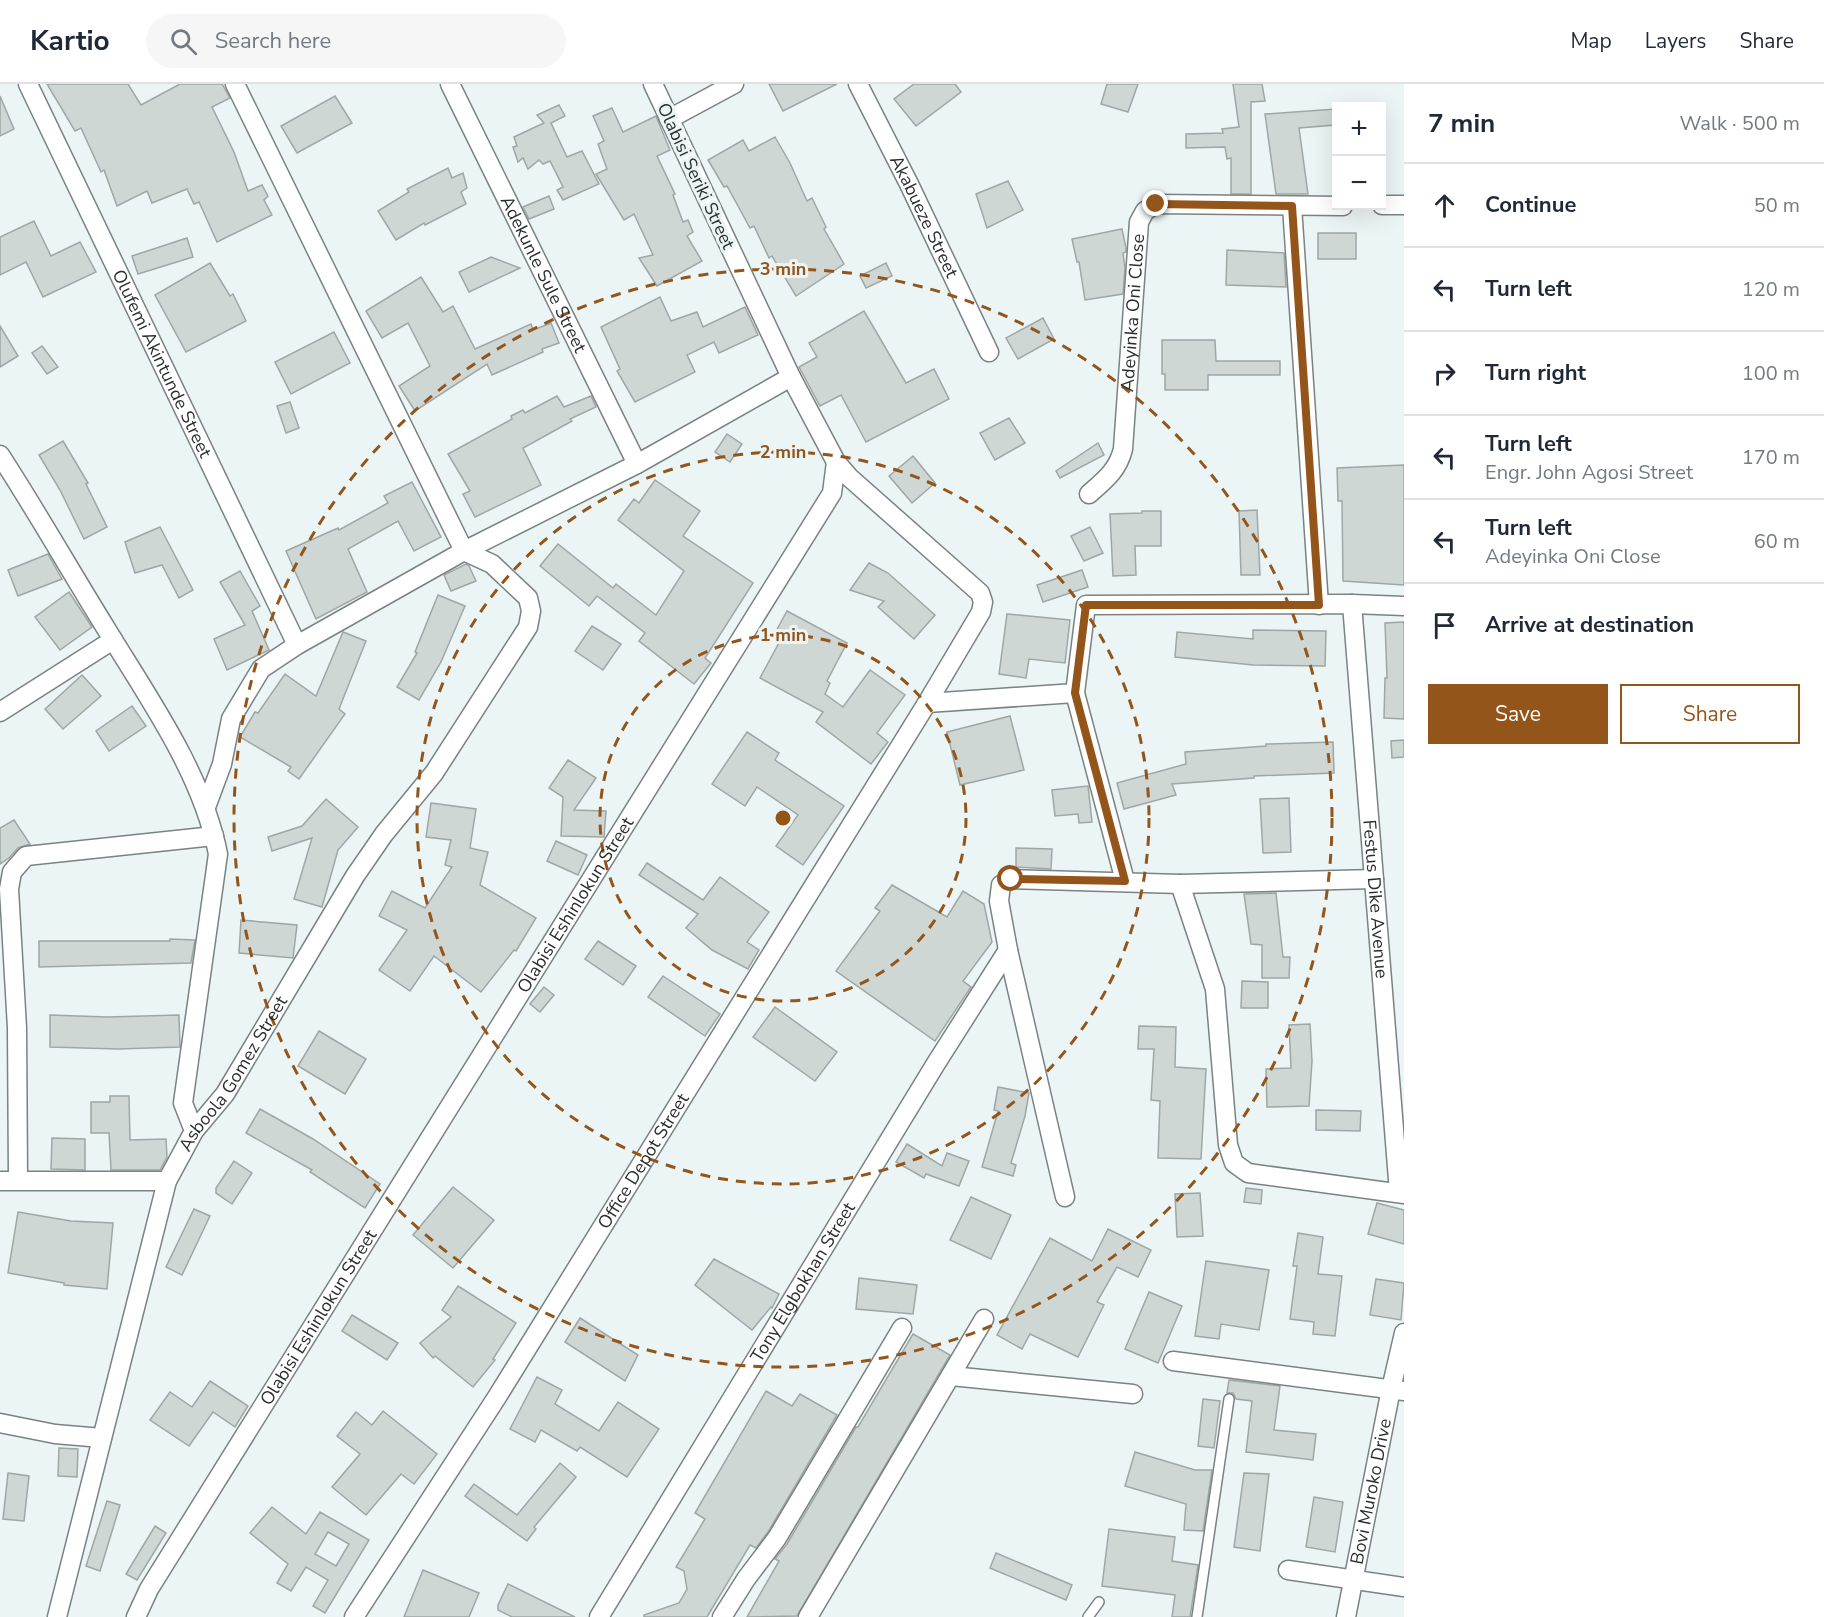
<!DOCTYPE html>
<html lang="en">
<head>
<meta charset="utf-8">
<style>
	body { margin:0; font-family:"Nunito Sans",sans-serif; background:#f6f6f7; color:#1f2937 }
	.controls { position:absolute; right:18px; top:18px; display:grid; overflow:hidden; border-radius:0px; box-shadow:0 6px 24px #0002 }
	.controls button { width:54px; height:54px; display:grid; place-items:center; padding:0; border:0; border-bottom:2px solid #e0e1e3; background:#fff; color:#1f2937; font:30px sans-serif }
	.stop { position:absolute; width:18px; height:18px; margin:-14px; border:4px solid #93551a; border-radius:50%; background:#fff }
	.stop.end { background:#93551a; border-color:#fff; box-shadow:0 2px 6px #0008 }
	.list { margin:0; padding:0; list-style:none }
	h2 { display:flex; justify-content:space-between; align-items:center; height:78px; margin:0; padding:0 24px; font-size:26px }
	h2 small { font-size:20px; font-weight:400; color:#747a83 }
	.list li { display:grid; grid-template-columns:39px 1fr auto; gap:18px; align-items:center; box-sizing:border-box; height:84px; padding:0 24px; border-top:2px solid #e0e1e3 }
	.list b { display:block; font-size:22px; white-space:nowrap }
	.list p { margin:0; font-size:20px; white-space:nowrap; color:#747a83 }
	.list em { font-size:20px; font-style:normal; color:#747a83 }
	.actions { display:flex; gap:12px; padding:18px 24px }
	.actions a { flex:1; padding:14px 0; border:2px solid #93551a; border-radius:0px; text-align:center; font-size:21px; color:#93551a }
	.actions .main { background:#93551a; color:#fff }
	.icon { flex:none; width:33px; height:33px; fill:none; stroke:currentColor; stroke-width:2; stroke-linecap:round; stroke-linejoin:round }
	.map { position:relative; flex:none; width:1404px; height:1533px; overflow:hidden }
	header { display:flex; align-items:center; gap:36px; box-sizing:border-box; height:84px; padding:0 30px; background:#fff; border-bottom:2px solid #e0e1e3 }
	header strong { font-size:28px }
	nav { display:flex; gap:33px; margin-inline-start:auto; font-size:21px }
	.search { width:420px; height:54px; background:#f6f6f7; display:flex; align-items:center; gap:15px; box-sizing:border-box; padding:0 21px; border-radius:33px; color:#747a83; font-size:22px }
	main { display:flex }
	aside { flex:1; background:#fff }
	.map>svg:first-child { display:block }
</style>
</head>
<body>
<header>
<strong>Kartio</strong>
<div class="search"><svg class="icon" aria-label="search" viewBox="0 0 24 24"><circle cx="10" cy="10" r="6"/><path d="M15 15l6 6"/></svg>Search here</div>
<nav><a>Map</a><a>Layers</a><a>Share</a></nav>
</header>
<main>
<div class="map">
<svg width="1404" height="1533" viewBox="0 0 1404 1533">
	<rect width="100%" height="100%" fill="#ecf5f6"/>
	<!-- building -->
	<g fill="#cfd7d5" stroke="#9fa7a5" stroke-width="1.5" fill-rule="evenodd">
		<polygon points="47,0 128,0 141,21 180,0 222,0 230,14 212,23 234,68 248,107 262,101 268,112 264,116 272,131 217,158 199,118 194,120 187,105 152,119 147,107 117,122 104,86 101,88 81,44 75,47"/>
		<polygon points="769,0 837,0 783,27"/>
		<polygon points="914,0 955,0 961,8 916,42 894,15"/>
		<polygon points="1107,0 1138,0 1128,28 1101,20"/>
		<polygon points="1233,0 1262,0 1265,17 1251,18 1251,110 1231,110 1231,74 1227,75 1225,63 1186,64 1186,50 1223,49 1222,45 1239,43"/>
		<polygon points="0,12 14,45 0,52"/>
		<polygon points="335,12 352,39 297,69 281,42"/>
		<polygon points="559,21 565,32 551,39 567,73 582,67 599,100 563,116 557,106 563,103 550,77 543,80 539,76 528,85 523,74 518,78 513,63 517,62 514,53 544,39 537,31"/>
		<polygon points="612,24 623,48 656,32 670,66 657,72 675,110 673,111 683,138 688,136 693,148 687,152 702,177 657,202 639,174 653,171 634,130 624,136 596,90 607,85 598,60 604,57 593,32"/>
		<polygon points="1336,25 1336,41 1299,44 1308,110 1276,110 1265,30"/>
		<polygon points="775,53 790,79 807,117 812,114 826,143 824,145 844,180 796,212 772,172 769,174 754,142 750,144 727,102 724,103 708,76 743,56 749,67"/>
		<polygon points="448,84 452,94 463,89 467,104 461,108 466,120 425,141 424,139 396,156 378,127 409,108 407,105"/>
		<polygon points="1008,97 1023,126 987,144 976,110"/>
		<polygon points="549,112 554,125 529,135 523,123"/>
		<polygon points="34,137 51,172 80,158 96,188 43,213 26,178 0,191 0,153"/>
		<polygon points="1122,145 1126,164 1126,168 1123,169 1125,184 1123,210 1085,216 1079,178 1077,178 1072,155"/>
		<rect x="1318" y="149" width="38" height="26"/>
		<polygon points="187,154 193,173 138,190 132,172"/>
		<polygon points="1227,166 1284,169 1286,203 1226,201"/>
		<polygon points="491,173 520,184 469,208 459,188"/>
		<polygon points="210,179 230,212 233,210 246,237 186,268 155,211"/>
		<polygon points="886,179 892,192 866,204 860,192"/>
		<polygon points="421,193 443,228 453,222 475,265 531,240 533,246 551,239 559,259 542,265 543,268 492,291 487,280 415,327 399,302 430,282 408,239 382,254 366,227"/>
		<polygon points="660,213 671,237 697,228 703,243 745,223 758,251 719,269 714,258 687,271 695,288 635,318 617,287 620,285 601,243"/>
		<polygon points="864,227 906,299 934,285 949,315 866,358 841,311 820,322 799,283 817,273 809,259"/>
		<polygon points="1043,234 1054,255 1018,275 1006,254"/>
		<polygon points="0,242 18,272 0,283"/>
		<polygon points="334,248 350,279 291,310 275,278"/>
		<polygon points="1162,256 1215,256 1216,277 1280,277 1280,291 1208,291 1208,306 1165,306 1165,290 1162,290"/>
		<polygon points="42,262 58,283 47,290 32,269"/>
		<polygon points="557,312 564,323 591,312 596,323 570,335 572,337 523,364 541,401 475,433 463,410 470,407 448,370 512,335 511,332 523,326 525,329"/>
		<polygon points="290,318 299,344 286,349 277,322"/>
		<polygon points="1009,334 1025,359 995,376 980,349"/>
		<polygon points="727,350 742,360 730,378 715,368"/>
		<polygon points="63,357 88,399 86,400 107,443 84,455 60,406 39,371"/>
		<polygon points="1098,359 1104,371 1060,394 1056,387"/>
		<polygon points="913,372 935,399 912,419 889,392"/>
		<polygon points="1404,381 1404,501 1343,497 1342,417 1338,417 1337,384"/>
		<polygon points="655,396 700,427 683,452 753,499 705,574 711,579 694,600 639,557 645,549 597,512 589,522 540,482 558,460 613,504 616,500 656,531 684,487 618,436 634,415 639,419"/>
		<polygon points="412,398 441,453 414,467 398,437 348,465 367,508 316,535 286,467 338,444 339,446 388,419 384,412"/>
		<polygon points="1257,426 1260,491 1241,491 1239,427"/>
		<polygon points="1142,427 1161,427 1161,462 1135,462 1136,491 1113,492 1110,430 1142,429"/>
		<polygon points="160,443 193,506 179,514 162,481 135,489 125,458"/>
		<polygon points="1090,443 1103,469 1084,477 1071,452"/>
		<polygon points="48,470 62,495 18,512 8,486"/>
		<polygon points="869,479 888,489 935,531 914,555 878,523 884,517 850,506"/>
		<polygon points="466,480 469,482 476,497 451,507 444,491"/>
		<polygon points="1082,486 1088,503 1043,518 1037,501"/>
		<polygon points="240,487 260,522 252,527 269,566 227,586 214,555 245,541 220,498"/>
		<polygon points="69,508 92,543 60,566 35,533"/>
		<polygon points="438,511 465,522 441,578 419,616 397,603 417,569 415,568"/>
		<polygon points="787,527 847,559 827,597 830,599 825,610 843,623 870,586 905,611 877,649 888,658 871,680 816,638 823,628 760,594 781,555 774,551"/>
		<polygon points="1007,530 1070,536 1065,579 1029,575 1026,594 999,590"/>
		<polygon points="1404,538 1404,635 1384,634 1385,594 1387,594 1385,539"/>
		<polygon points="592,542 621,560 603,586 575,567"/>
		<polygon points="1253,546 1326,547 1325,582 1253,581 1175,573 1177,548 1253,555"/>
		<polygon points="343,548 366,557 339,625 345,630 299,695 288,687 291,683 240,653 255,628 258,629 285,590 316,612"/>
		<polygon points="82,591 101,612 63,645 45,625"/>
		<polygon points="132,622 146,642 109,667 96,647"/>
		<polygon points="1010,632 1024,686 960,701 947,648"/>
		<polygon points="747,648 779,669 775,676 844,722 803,781 776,762 798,731 757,703 745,722 712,700"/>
		<polygon points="1404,656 1404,673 1392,674 1391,657"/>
		<polygon points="1333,658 1334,689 1254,692 1254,694 1172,700 1176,711 1124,725 1117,699 1186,680 1185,668 1266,662 1266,660"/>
		<polygon points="568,676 596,694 574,726 606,727 604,753 561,752 563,713 549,704"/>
		<polygon points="1088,702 1092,738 1079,739 1078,730 1055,732 1052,706"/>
		<polygon points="1289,714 1291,768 1263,769 1260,715"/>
		<polygon points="326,715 358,743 338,766 322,823 294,815 312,754 272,767 268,753 302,742"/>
		<polygon points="431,719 476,725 470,764 488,768 480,801 536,834 516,867 514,866 481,908 434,872 410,907 379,886 407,846 379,832 392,807 425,824 452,783 445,781 451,756 426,753"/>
		<polygon points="14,736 30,760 18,764 9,774 0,780 0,744"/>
		<polygon points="556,757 587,771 578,791 547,777"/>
		<polygon points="1016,764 1052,765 1051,785 1016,783"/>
		<polygon points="647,779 703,816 720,793 769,828 747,858 759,866 748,885 712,866 686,844 698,830 639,791"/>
		<polygon points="892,801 947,833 963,807 984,820 992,858 963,897 971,903 935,957 836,887 880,827 875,824"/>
		<polygon points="1276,809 1283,873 1290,873 1289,894 1262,894 1262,861 1251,860 1244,810"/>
		<polygon points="241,836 297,841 293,874 239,869"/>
		<polygon points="170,855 195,856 191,879 39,883 39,857 170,857"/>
		<polygon points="598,857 636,882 623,901 585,875"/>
		<polygon points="663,892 720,930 705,952 648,913"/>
		<polygon points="1242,897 1268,898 1268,924 1241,924"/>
		<polygon points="544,903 554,911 540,928 530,920"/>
		<polygon points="775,923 837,968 815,997 753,953"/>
		<polygon points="50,931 107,933 179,931 180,963 118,965 50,963"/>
		<polygon points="1310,940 1312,977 1309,1022 1267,1023 1266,985 1291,984 1289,941"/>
		<polygon points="1139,942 1176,943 1175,983 1206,985 1201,1075 1158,1074 1160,1017 1151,1016 1154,965 1138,965"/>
		<polygon points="319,947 366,975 345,1010 298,982"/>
		<polygon points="998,1003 1029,1009 1025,1032 1011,1079 1016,1081 1013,1092 982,1083 998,1027 994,1026"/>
		<polygon points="110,1012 129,1012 130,1056 166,1055 167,1073 160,1086 111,1086 109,1049 91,1049 91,1018 110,1018"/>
		<polygon points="260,1025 313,1055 380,1100 365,1124 310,1088 312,1086 246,1049"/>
		<polygon points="1316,1026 1361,1027 1360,1047 1316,1046"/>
		<polygon points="52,1054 85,1055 85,1086 51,1085"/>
		<polygon points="907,1060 942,1082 947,1069 969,1077 959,1102 926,1090 924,1094 896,1078"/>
		<polygon points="234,1077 252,1089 232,1120 216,1109 216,1104"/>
		<polygon points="453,1103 494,1136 453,1184 413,1151"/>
		<polygon points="1246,1104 1262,1106 1261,1120 1244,1118"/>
		<polygon points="1200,1109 1203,1152 1177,1153 1175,1110"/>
		<polygon points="971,1113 1011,1131 991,1175 950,1156"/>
		<polygon points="1377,1119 1404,1126 1404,1160 1368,1150"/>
		<polygon points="194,1125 210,1132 182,1191 166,1183"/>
		<polygon points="18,1128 71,1137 113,1139 107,1205 64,1201 64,1199 8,1189"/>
		<polygon points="1108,1145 1151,1166 1138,1193 1117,1183 1097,1218 1104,1221 1078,1273 1030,1250 1022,1265 997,1251 1050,1154 1092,1177"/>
		<polygon points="1298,1149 1323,1153 1318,1190 1342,1192 1335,1252 1313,1250 1314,1238 1290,1235 1297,1182 1293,1182"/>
		<polygon points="714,1175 779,1210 772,1224 771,1223 752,1246 695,1201"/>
		<polygon points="1206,1177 1269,1186 1259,1246 1221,1240 1219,1255 1195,1252"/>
		<polygon points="859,1194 917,1201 913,1230 856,1225"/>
		<polygon points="1376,1195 1404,1199 1401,1236 1370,1231"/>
		<polygon points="458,1202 516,1239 493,1275 495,1276 473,1303 435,1272 433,1274 420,1259 451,1233 442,1226"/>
		<polygon points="1149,1208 1182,1222 1158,1279 1125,1265"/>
		<polygon points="352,1231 398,1259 387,1276 342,1247"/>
		<polygon points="580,1234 638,1271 625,1297 565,1258"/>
		<polygon points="913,1250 950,1271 797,1532 747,1533 779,1477 775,1475 787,1460 856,1343 858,1343"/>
		<polygon points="537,1293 562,1306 555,1320 599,1347 618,1318 659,1345 627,1393 580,1363 577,1367 541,1346 535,1358 510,1345"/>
		<polygon points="1229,1296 1280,1302 1274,1346 1316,1350 1313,1376 1246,1368 1252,1317 1236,1315 1233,1309 1227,1309"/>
		<polygon points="210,1297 248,1322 235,1343 213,1328 189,1362 150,1336 170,1308 192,1323"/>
		<polygon points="766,1307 792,1322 800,1310 837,1331 768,1448 756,1464 750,1461 707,1533 644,1533 644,1531 679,1519 687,1505 684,1487 676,1483 705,1435 695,1429"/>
		<polygon points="1203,1315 1220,1317 1214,1364 1198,1362"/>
		<polygon points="383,1327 437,1370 414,1400 401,1390 366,1431 332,1403 360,1370 337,1352 356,1328 372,1341"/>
		<polygon points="59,1364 78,1365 77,1393 58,1392"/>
		<polygon points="1135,1368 1195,1386 1212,1386 1203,1447 1184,1446 1186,1420 1125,1402"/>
		<polygon points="560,1379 576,1393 534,1443 536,1445 527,1457 465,1412 474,1400 517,1431"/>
		<polygon points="8,1389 29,1392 24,1437 3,1435"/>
		<polygon points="1244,1389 1269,1390 1260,1467 1234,1463"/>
		<polygon points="1314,1413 1343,1418 1335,1468 1306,1463"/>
		<polygon points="107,1417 120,1421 100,1487 86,1482"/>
		<path d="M272 1423 306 1450 320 1428 369 1456 325 1529 313 1522 328 1496 306 1483 291 1507 277 1499 288 1480 250 1449ZM328 1448 349 1460 336 1482 315 1470Z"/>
		<polygon points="155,1442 166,1449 137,1496 126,1490"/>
		<polygon points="1109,1445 1175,1453 1172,1477 1198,1481 1190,1533 1172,1533 1175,1511 1102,1502"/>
		<polygon points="996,1469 1072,1501 1066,1516 990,1484"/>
		<polygon points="423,1486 479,1509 469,1533 404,1533"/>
		<polygon points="508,1500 575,1533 512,1533 498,1526 498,1521"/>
	</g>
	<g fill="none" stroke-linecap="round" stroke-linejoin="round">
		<defs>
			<g id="service">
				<polyline points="1088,1533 1099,1518"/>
				<polyline points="1197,1533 1229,1315"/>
			</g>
			<g id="minor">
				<path id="s1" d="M28 0 297 561"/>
				<path id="s2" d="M450 0 637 380"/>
				<path id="s3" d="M858 0 909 100 989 268"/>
				<polyline points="669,35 734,0"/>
				<polyline points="1382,121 1404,121"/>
				<polyline points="1292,122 1319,521"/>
				<path d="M0 371C37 428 71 488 107 546 149 615 202 689 218 770L183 1019 194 1047"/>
				<path id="s4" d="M1089 410C1105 396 1118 386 1123 365L1139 138 1145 127 1156 120 1343 122"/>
				<path id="s5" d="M1352 520 1399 1108"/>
				<polyline points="1075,609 1125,797"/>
				<polyline points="927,619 1075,609 1086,521 1352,520 1404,522"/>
				<polyline points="0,628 113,556"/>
				<polyline points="206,723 222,680 231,635 261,585 297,561 464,467 637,380 791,293"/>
				<polyline points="1180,800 1215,905 1228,1061 1234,1079 1248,1089 1404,1110"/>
				<polyline points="18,1096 17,944 9,805 12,788 26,772 214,752"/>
				<polyline points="0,1097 167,1097"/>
				<polyline points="1065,1113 1008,866 999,817 1001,801 1011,795 1180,800 1374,795"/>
				<polyline points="1173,1277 1404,1307"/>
				<polyline points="951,1292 1133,1310"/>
				<polyline points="0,1339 55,1350 102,1354"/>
				<polyline points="1288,1486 1404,1503"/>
				<path id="s6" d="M57 1533 167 1097 194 1047 225 1010 355 792 384 750 434 689 528 543 531 527 528 514 492 480 464 467 235 0"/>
				<path id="s7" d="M136 1533 149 1505 832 409 836 378"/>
				<path id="s8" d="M354 1533 497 1313 927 619 981 528 983 518 980 509 849 393 836 378 791 293 653 0"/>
				<path id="s9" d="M599 1533 935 981 1008 866"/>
				<polyline points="722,1533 746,1495 777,1454 902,1244"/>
				<polyline points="808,1533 984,1235"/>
				<path id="s10" d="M1346 1533 1391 1305 1404 1249"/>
			</g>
		</defs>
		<!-- service casing -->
		<use href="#service" stroke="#7a8283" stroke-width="12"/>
		<!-- minor casing -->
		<use href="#minor" stroke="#7a8283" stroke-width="21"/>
		<!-- service -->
		<use href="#service" stroke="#fff" stroke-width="9"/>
		<!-- minor -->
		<use href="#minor" stroke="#fff" stroke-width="18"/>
	</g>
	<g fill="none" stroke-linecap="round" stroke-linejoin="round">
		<!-- route -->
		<polyline stroke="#93551a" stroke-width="8" points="1011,795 1125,797 1075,609 1086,521 1319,521 1292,122 1156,120"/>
	</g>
	<!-- distance rings -->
	<g fill="none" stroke="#93551a" stroke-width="3" stroke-dasharray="10 8">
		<circle cx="783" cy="734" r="183"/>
		<circle cx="783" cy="734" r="366"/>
		<circle cx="783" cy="734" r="549"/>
	</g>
	<g text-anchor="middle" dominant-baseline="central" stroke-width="6" stroke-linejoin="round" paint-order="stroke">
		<!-- street labels -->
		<g font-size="18" fill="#2b2e2f" stroke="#ecf5f6">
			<text transform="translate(696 92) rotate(65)">Olabisi Seriki Street</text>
			<text stroke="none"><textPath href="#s3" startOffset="148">Akabueze Street</textPath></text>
			<text stroke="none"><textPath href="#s2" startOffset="212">Adekunle Sule Street</textPath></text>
			<text stroke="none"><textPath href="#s4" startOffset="194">Adeyinka Oni Close</textPath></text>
			<text stroke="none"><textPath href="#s1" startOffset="310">Olufemi Akintunde Street</textPath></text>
			<text stroke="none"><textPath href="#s5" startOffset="296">Festus Dike Avenue</textPath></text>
			<text stroke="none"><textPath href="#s7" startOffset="837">Olabisi Eshinlokun Street</textPath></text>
			<text stroke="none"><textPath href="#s6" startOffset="576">Asboola Gomez Street</textPath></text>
			<text stroke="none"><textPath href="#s8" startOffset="540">Office Depot Street</textPath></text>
			<text stroke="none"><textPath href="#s9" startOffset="392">Tony Elgbokhan Street</textPath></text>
			<text stroke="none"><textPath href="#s7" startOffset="351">Olabisi Eshinlokun Street</textPath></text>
			<text stroke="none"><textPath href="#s10" startOffset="128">Bovi Muroko Drive</textPath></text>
		</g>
	</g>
	<circle cx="783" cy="734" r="9" fill="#93551a" stroke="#ecf5f6" stroke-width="3"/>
	<g font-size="18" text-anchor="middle" font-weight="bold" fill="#93551a" stroke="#ecf5f6" stroke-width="6" stroke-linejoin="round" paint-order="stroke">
		<text x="783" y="191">3 min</text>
		<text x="783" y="374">2 min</text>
		<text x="783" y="557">1 min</text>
	</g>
</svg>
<div class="controls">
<button>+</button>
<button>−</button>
</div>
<div class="stop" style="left:1011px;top:795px"></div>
<div class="stop end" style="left:1156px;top:120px"></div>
</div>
<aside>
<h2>7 min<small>Walk · 500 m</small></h2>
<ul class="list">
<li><svg class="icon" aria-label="ahead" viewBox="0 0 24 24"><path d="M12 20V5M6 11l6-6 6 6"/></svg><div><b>Continue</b></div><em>50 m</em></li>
<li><svg class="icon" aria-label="left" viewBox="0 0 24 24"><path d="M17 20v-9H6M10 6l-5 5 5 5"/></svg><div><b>Turn left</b></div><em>120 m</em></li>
<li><svg class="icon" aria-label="right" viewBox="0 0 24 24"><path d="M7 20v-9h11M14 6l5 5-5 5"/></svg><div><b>Turn right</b></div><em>100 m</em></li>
<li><svg class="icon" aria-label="left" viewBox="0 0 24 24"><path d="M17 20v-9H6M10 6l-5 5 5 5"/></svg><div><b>Turn left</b><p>Engr. John Agosi Street</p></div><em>170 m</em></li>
<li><svg class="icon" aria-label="left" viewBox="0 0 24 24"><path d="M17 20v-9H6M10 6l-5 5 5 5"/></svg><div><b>Turn left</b><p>Adeyinka Oni Close</p></div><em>60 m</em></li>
<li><svg class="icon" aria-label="arrive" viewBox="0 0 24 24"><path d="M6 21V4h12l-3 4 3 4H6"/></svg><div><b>Arrive at destination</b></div></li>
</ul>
<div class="actions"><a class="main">Save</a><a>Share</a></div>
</aside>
</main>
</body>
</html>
